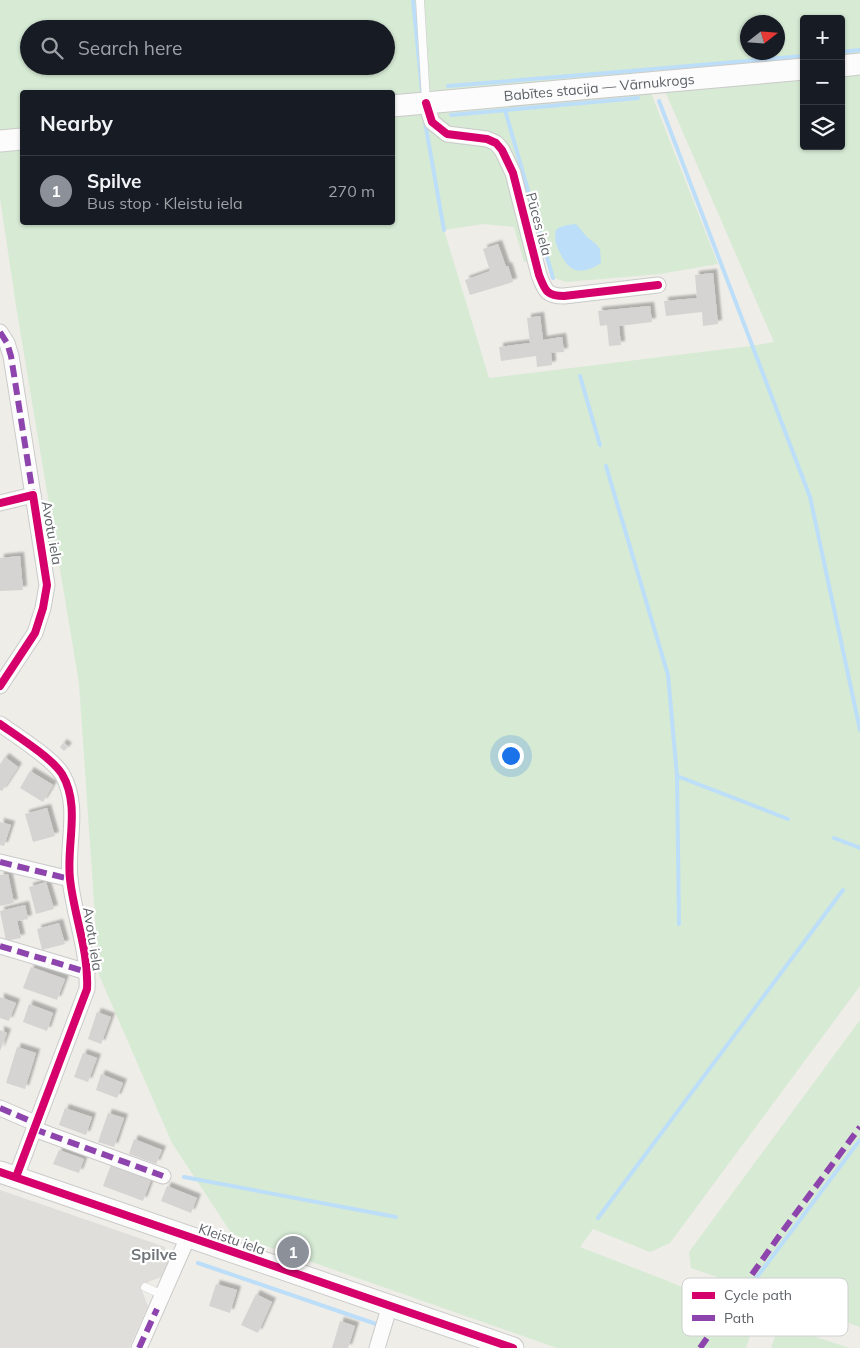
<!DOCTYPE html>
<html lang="en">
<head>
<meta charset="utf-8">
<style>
	body { margin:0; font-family:Mulish,sans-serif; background:#242831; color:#f1f3f6 }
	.controls { position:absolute; right:15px; top:15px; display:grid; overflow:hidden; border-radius:5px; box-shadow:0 1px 4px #0004 }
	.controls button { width:45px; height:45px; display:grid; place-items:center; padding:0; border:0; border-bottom:1px solid #363941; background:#171b24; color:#f1f3f6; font:25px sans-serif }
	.compass { position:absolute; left:740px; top:15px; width:45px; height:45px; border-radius:50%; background:#171b24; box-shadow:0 1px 4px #0004; rotate:73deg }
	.you { position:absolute; left:510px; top:755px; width:18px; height:18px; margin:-12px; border:4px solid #fff; border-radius:50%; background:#1a73e8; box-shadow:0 0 0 8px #1a73e833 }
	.badge { display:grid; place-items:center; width:32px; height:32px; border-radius:50%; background:#8c9099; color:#fff; font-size:16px; font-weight:700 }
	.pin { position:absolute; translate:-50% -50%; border:2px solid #fff; box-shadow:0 1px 5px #0006 }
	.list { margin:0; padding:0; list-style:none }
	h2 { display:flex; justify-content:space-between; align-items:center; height:65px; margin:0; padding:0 20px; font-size:21px }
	h2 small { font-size:16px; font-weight:400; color:#9ea1a6 }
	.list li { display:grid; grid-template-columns:32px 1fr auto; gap:15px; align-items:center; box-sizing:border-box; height:70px; padding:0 20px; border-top:1px solid #363941 }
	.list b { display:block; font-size:19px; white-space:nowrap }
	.list p { margin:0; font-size:16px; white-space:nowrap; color:#9ea1a6 }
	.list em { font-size:16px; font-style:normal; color:#9ea1a6 }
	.icon { flex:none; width:28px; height:28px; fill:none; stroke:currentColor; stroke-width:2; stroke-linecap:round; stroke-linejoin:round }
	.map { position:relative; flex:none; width:860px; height:1348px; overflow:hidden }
	.search { position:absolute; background:#171b24; box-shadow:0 1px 4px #0004; left:20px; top:20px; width:375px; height:55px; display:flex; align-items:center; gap:12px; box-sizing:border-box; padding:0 18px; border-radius:28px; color:#9ea1a6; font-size:19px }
	.panel { position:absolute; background:#171b24; box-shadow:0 1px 4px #0004; left:20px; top:90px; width:375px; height:135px; border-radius:5px }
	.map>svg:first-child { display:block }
</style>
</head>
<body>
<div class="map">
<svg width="860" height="1348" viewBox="0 0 860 1348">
	<defs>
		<filter id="shadow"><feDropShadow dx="4" dy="-4" stdDeviation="1" flood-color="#0004"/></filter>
	</defs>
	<rect width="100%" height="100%" fill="#eeede8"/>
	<!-- industrial -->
	<polygon fill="#dfdeda" points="0,1190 165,1247 168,1263 161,1277 148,1282 142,1291 148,1306 129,1348 0,1348"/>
	<!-- green -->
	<g fill="#d6ead4" fill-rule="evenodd">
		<path d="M0 0H860V986L670 1243 650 1252 593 1229 580 1247 665 1280 756 1318 746 1348H557L232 1234 172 1143 99 975 79 683 17 312 0 198V148L22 146V222H392V92H22V133L0 135ZM804 19H841V146H804ZM748 22H778V52H748ZM29 29H386V66H29ZM655 68 774 342 751 346 489 378 444 230 483 224 514 227 524 262 548 255 554 278 566 282 660 274 718 264 644 75Z"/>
		<polygon points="860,1020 860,1327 691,1268 689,1252"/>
		<polygon points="787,1327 849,1348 771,1348 777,1331"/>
	</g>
	<!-- water -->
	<path fill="#bddef8" d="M576 224 587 237 596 244 600 249 601 263C582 275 570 274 560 253 556 244 554 240 556 230 562 225 568 225 576 224Z"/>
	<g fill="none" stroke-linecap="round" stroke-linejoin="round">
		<!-- stream -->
		<g stroke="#bddef8" stroke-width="4">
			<polyline points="413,0 422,91"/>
			<polyline points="841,52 860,50"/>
			<polyline points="448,86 619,72 804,56"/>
			<polyline points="659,101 810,497 860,730"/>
			<polyline points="505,110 553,278"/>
			<polyline points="451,115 638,98"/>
			<polyline points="425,122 444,230"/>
			<polyline points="580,376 600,445"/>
			<polyline points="606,466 668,675 677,776 788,819"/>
			<polyline points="677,776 679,924"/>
			<polyline points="834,838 860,848"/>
			<polyline points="184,1177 396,1217"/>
			<polyline points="598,1218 843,890"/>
			<polyline points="198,1263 379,1325"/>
			<polyline points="754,1281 860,1140"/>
		</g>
	</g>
	<!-- building -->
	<g fill="#d5d4d2" filter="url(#shadow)">
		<polygon points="498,244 506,267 508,266 513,282 470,295 465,280 490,271 483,249"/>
		<polygon points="713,273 718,324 703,326 702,312 666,316 664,301 697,298 695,275"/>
		<polygon points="650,306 652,322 619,326 621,345 609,346 607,325 600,326 598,311"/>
		<polygon points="540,316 543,340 562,337 564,352 551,353 552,365 537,367 536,356 501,361 499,347 530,343 527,318"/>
		<polygon points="20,556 23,590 0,591 0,558"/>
		<polygon points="63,743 68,747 64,751 60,747"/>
		<polygon points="5,757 18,767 2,791 0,790 0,764"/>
		<polygon points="30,771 53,785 43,802 20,788"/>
		<polygon points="47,808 55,836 33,842 25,814"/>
		<polygon points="0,822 11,825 4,846 0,845"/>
		<polygon points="8,874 14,903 0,906 0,875"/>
		<polygon points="46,882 54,909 36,914 29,887"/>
		<polygon points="25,905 28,919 17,921 21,938 6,941 0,911"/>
		<polygon points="59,923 65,944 42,950 37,929"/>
		<polygon points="31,967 65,979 57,1000 23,988"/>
		<polygon points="0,997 16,1003 9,1021 0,1018"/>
		<polygon points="29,1004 53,1013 47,1031 23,1022"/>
		<polygon points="97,1012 111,1017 101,1044 88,1039"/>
		<polygon points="0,1030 7,1033 0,1051"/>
		<polygon points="17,1047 36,1053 25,1089 6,1083"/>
		<polygon points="83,1053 97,1058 88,1082 74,1077"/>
		<polygon points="101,1074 123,1083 117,1098 96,1090"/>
		<polygon points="65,1108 92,1117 86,1135 59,1125"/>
		<polygon points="108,1113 124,1118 114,1147 98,1142"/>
		<polygon points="134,1139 162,1150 156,1164 129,1154"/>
		<polygon points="59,1150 84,1159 79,1173 53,1164"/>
		<polygon points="111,1165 151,1180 143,1201 103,1186"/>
		<polygon points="167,1186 197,1198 191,1213 161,1201"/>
		<polygon points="216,1284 237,1290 230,1313 209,1306"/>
		<polygon points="256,1294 272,1302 258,1333 241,1325"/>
		<polygon points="340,1321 355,1326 348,1348 332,1348"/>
	</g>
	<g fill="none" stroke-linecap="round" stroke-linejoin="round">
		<defs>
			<g id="lane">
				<polyline points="420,0 426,101"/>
				<polyline points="145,1287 163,1295"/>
			</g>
			<g id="street">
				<path d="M426 103 432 122 447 134 487 139 496 143 502 150 513 173 539 275C545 290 546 296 564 296L658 285"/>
				<polyline points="0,332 7,343 11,356 33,495"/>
				<polyline points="0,503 33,495 47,585 43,608 35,633 0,686"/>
				<path d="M0 724C17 736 52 758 62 774 81 806 66 845 70 879 74 916 89 951 87 989L16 1177"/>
				<polyline points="0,862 70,879"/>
				<polyline points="0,946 87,972"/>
				<polyline points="0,1108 35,1123"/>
				<polyline points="34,1129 163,1176"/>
				<polyline points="139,1348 188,1237"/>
				<polyline points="377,1348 390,1305"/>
			</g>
			<g id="secondary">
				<polyline points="841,66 860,64"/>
				<path id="s1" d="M392 106 804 69"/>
				<polyline points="0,141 22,139"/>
				<polyline points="0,1172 513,1348"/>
			</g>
		</defs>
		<!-- lane casing -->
		<use href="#lane" stroke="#cacac9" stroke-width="9"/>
		<!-- street casing -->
		<use href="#street" stroke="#cacac9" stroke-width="17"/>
		<!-- secondary casing -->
		<use href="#secondary" stroke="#cbcbca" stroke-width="23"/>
		<!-- lane -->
		<use href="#lane" stroke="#fcfcfc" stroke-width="8"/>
		<!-- street -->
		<use href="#street" stroke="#fcfcfc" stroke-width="15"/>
		<!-- secondary -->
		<use href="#secondary" stroke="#fcfcfc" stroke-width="21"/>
		<!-- quiet -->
		<g stroke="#8e44ad" stroke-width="6" stroke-dasharray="12 6" stroke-linecap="butt">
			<polyline points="0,332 7,343 11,356 33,495"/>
			<polyline points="0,862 70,879"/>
			<polyline points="0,946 87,972"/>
			<polyline points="0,1108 35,1123"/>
			<polyline points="34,1129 163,1176"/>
			<polyline points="139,1348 157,1309"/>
			<polyline points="700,1348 782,1232 860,1127"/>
		</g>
		<defs>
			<g id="cycleway">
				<path d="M426 103 432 122 447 134 487 139 496 143 502 150 513 173 539 275C545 290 546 296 564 296L658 285"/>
				<polyline points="0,503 33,495 47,585 43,608 35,633 0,686"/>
				<path d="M0 724C17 736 52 758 62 774 81 806 66 845 70 879 74 916 89 951 87 989L16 1177"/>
				<polyline points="0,1172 513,1348"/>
			</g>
		</defs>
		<!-- cycleway casing -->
		<use href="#cycleway" stroke="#fff" stroke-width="11"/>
		<!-- cycleway -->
		<use href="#cycleway" stroke="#d6006c" stroke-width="8"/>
	</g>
	<g text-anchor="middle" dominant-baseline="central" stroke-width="4.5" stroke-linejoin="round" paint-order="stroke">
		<!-- street labels -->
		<g font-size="14" fill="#5e6267" stroke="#fff">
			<text stroke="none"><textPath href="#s1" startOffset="208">Babītes stacija — Vārnukrogs</textPath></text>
			<text transform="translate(539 224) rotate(75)">Pūces iela</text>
			<text transform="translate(52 533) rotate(80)">Avotu iela</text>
			<text transform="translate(93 939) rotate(81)">Avotu iela</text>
			<text transform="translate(232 1239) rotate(19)">Kleistu iela</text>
		</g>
		<!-- quarter labels -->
		<g font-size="16" font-weight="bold" fill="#6f7479" stroke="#fff">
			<text x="154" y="1254">Spilve</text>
		</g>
	</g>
	<!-- legend -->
	<rect x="682" y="1278" width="166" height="58" rx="8" fill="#fff" stroke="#cfd0d1" stroke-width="1"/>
	<rect x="692" y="1292" width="23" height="7" fill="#d6006c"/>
	<rect x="692" y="1315" width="23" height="6" fill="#8e44ad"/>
	<g font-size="14" fill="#5e6267">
		<text x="724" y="1300">Cycle path</text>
		<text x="724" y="1323">Path</text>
	</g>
</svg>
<div class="controls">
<button>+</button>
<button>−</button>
<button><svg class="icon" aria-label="layers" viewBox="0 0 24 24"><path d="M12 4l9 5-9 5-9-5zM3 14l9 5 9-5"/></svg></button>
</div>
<svg class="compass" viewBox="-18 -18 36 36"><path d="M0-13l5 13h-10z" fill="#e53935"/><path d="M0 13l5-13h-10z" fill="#9ea1a6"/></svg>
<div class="you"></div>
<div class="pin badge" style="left:293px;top:1252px">1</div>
<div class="search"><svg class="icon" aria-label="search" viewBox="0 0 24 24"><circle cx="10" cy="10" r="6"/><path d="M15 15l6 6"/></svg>Search here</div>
<section class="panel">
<h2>Nearby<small></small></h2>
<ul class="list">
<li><span class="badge">1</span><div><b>Spilve</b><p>Bus stop · Kleistu iela</p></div><em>270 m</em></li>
</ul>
</section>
</div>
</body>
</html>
